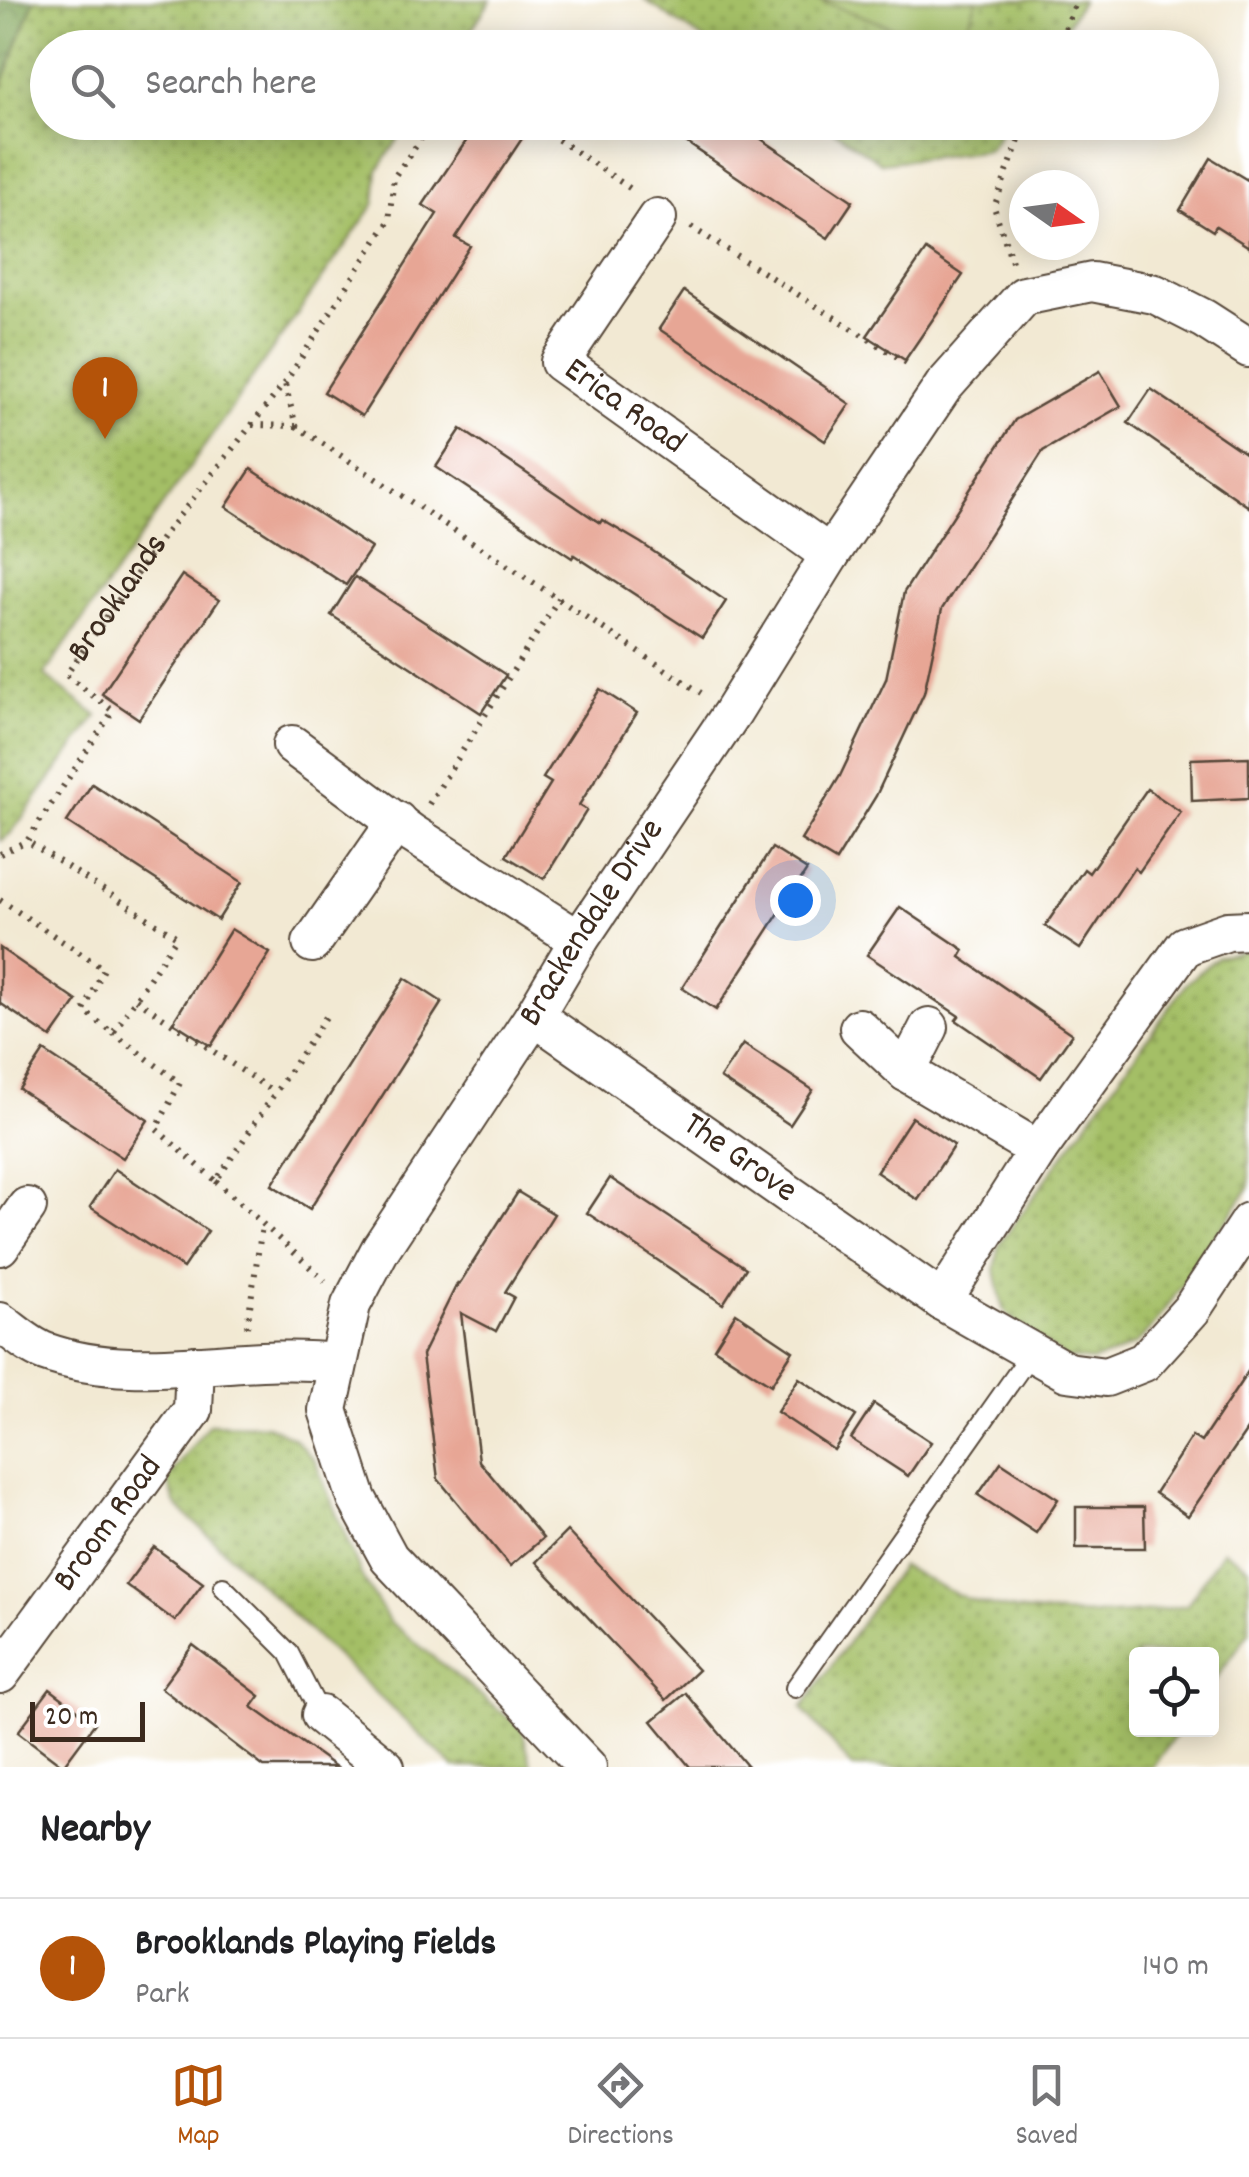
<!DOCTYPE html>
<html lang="en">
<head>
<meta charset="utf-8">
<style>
	body { margin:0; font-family:Dekko,sans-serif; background:#f2f2f2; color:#202124 }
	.controls { position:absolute; right:30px; bottom:30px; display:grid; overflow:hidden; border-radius:10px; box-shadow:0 5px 25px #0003 }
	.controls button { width:90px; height:90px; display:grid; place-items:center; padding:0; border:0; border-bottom:2px solid #e0e0e0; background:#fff; color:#202124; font:50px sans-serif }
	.compass { position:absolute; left:1009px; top:170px; width:90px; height:90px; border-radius:50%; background:#fff; box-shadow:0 5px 25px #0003; rotate:104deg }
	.scale { position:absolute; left:30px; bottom:25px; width:115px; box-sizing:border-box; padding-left:10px; border:5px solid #3b2a1e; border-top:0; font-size:28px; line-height:35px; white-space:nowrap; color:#3b2a1e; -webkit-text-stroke:8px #fff; paint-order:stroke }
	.you { position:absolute; left:795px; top:900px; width:35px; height:35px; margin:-25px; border:8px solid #fff; border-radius:50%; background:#1a73e8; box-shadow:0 0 0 15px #1a73e833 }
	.badge { display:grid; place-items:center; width:65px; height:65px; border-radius:50%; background:#b45309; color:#fff; font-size:32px; font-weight:700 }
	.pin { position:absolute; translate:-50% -82px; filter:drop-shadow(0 2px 5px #0008) }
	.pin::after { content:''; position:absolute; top:52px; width:35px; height:30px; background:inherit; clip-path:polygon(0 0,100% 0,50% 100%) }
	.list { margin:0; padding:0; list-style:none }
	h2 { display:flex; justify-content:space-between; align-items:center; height:130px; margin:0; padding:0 40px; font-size:42px }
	h2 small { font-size:32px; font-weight:400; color:#757577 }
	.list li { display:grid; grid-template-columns:65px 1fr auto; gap:30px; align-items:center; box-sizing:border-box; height:140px; padding:0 40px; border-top:2px solid #e0e0e0 }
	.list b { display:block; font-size:38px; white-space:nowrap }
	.list p { margin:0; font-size:32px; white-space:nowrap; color:#757577 }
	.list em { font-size:32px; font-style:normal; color:#757577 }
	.icon { flex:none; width:55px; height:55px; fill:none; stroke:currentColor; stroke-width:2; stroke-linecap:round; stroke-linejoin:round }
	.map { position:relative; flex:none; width:1249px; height:1767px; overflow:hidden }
	.search { position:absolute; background:#fff; box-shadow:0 5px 25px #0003; left:30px; right:30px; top:30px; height:110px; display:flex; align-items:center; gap:25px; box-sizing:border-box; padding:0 35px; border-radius:55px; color:#757577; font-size:38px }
	.sheet { height:270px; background:#fff }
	nav { display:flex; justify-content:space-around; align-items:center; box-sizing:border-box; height:140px; border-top:2px solid #e0e0e0; background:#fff; font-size:28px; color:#757577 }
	nav a { display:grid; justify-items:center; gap:5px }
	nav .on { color:#b45309 }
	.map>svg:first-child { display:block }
</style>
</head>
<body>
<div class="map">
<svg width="1249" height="1767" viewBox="0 0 1249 1767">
	<defs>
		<pattern id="grass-dots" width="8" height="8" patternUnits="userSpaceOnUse" patternTransform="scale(2.5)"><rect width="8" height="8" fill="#a4bf66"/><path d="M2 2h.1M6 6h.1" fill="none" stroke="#879b53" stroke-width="1.8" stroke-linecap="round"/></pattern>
		<pattern id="forest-crowns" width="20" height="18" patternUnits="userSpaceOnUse" patternTransform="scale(2.5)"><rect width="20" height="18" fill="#83a65b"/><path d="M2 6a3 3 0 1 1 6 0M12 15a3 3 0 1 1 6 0" fill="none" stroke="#6c874b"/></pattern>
	</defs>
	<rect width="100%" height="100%" fill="#fff"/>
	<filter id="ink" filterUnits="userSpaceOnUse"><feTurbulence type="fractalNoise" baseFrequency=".01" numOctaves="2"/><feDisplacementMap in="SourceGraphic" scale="20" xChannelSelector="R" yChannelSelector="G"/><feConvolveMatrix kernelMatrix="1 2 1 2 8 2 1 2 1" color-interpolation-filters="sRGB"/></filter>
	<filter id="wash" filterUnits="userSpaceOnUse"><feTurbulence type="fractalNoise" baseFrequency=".0048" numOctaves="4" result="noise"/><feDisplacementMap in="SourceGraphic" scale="40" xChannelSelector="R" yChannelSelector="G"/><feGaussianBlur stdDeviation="2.25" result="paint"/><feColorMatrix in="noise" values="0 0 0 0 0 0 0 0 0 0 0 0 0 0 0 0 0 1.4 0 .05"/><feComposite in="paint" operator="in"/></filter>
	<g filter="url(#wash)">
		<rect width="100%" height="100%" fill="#f2e9d3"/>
		<!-- grass -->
		<g fill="url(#grass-dots)" stroke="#707442" stroke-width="2.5">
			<polygon points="34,0 491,0 460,47 48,48 48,122 409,123 378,170 375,203 44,675 97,716 11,833 0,841 0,90"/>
			<polygon points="645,0 1082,0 1053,48 714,47"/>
			<polygon points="822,123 1006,123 989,150 881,163"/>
			<polygon points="1249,949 1249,1188 1156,1323 1136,1344 1114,1354 1092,1361 1066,1358 1017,1324 1003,1309 995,1271 999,1245 1187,983 1217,957"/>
			<polygon points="209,1424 267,1425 294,1438 315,1461 362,1577 389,1621 522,1729 532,1767 454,1767 176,1505 167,1479"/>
			<path d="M1223 1550 1249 1567V1632L1212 1684V1654H1136V1730H1179L1152 1767H852L802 1708 901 1566C924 1577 948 1592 971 1600 1029 1619 1128 1618 1187 1605Z"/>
		</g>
		<!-- forest -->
		<polygon fill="url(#forest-crowns)" stroke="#5f683c" stroke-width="2.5" points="0,0 34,0 0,90"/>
		<!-- pitch -->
		<polygon fill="#a4bf66" stroke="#707442" stroke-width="2.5" points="818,0 977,0 960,47 950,48"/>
		<g id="blocks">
			<!-- building -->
			<g fill="#e7a695">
				<polygon points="479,122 533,122 456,238 470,246 362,416 324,392 437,214 423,205"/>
				<polygon points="656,122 736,122 853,201 828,238"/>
				<polygon points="1211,158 1249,181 1249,247 1216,226 1213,231 1180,210"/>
				<polygon points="926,250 963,275 905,360 867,336"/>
				<polygon points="684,291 850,404 825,441 659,329"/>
				<polygon points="1100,371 1121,406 1043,451 942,609 924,693 876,796 836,861 801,840 840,776 886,679 904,592 1015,420"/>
				<polygon points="1151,389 1249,456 1249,507 1128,423"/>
				<polygon points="461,429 600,523 602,520 641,543 726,601 702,638 574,555 572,558 436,467"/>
				<polygon points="251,469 371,548 346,585 226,507"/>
				<polygon points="182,575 219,600 139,719 102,694"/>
				<polygon points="355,577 506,675 481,713 331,615"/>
				<polygon points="600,689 637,713 579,805 587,810 544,879 506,856 551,783 543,778"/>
				<polygon points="1249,757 1249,798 1192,801 1191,759"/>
				<polygon points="92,784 242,882 218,920 67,822"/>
				<polygon points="1147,789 1181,812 1139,872 1134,868 1080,949 1045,926 1084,869 1089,873"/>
				<polygon points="772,848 807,870 716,1010 682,988"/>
				<polygon points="900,907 964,950 960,957 1072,1034 1041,1078 956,1020 959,1016 867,955"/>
				<polygon points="231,929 270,953 211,1046 173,1022"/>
				<polygon points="0,948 77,1001 51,1038 0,1003"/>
				<polygon points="405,978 442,1002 310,1209 272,1185"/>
				<polygon points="743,1044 813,1090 790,1125 720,1078"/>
				<polygon points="44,1051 148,1120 123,1158 19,1089"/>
				<polygon points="912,1117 954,1145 918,1200 876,1172"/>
				<polygon points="115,1169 208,1231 183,1268 90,1207"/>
				<polygon points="610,1178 746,1268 723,1304 587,1213"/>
				<polygon points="518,1192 554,1214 505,1292 514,1297 496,1331 461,1313 479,1461 543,1538 510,1566 438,1479 422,1355 458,1282 458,1286"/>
				<polygon points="736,1313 793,1351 771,1385 714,1348"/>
				<polygon points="1249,1370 1249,1427 1188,1516 1155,1493 1192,1436 1201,1442"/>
				<polygon points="799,1378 856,1416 834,1450 777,1412"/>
				<polygon points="874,1404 931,1442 908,1476 851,1439"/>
				<polygon points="1001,1462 1058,1499 1036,1533 978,1495"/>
				<polygon points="1076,1507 1144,1507 1145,1548 1076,1548"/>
				<polygon points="567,1531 698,1670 666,1700 536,1562"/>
				<polygon points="154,1547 203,1583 175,1621 126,1585"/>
				<polygon points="193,1645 260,1696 252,1707 336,1767 264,1767 161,1688"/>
				<polygon points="50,1689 95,1723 63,1766 18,1732"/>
				<polygon points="686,1693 716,1729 748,1767 690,1767 652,1721"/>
			</g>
		</g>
	</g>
	<g filter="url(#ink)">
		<use href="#blocks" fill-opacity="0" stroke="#564739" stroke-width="2.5"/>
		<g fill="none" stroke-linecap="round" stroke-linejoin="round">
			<defs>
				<g id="lane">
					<polyline points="223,1587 289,1653 321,1715"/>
					<polyline points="795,1688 1032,1352"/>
				</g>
				<g id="street">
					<path id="s2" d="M657 218 560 362 830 555"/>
					<polyline points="292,745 411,833 579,940"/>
					<polyline points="312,943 397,821"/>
					<path id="s3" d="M534 1016 942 1301 1067 1372 1106 1377 1144 1362 1191 1310 1249 1222"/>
					<polyline points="859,1028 906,1072 1038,1150"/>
					<polyline points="906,1072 929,1027"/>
					<polyline points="0,1246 27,1207"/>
					<polyline points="942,1301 1038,1150 1185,946 1228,931 1249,930"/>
					<path d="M0 1322C14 1332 29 1346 45 1352 140 1386 239 1351 336 1363"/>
					<path id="s4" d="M0 1674 193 1410 195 1365"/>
					<polyline points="321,1715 385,1767"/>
					<path id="s5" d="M587 1767 389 1558 357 1499 328 1410 351 1305 381 1248 534 1016 579 940 732 713 830 555 943 387 1024 296 1092 282 1155 294 1204 319 1249 348"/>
				</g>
			</defs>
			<!-- lane casing -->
			<use href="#lane" stroke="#564739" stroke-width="22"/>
			<!-- street casing -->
			<use href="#street" stroke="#564739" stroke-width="42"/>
			<!-- path -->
			<g stroke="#564739" stroke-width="6" stroke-dasharray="2.5 8" stroke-linecap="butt">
				<polyline points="1057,48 1077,0"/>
				<polyline points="532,122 634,191"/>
				<polyline points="691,227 913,367"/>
				<polyline points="1012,262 994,207 1026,122"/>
				<polyline points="252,425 296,426 285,384"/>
				<polyline points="296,426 701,693"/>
				<polyline points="429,804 559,598"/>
				<path id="s1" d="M0 854 27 841 113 711 66 675 164 535 285 383 389 221 394 177 433 122"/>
				<polyline points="0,900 104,969 84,1011 113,1033 177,937 27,841"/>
				<polyline points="136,999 275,1093"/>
				<polyline points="113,1033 180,1083 156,1129 216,1181 330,1011"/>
				<polyline points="216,1181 325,1281"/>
				<polyline points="247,1327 262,1226"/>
			</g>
			<!-- lane -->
			<use href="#lane" stroke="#fff" stroke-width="18"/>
			<!-- street -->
			<use href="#street" stroke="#fff" stroke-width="38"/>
		</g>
	</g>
	<g text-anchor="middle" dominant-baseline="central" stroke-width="8" stroke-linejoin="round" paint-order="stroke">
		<!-- street labels -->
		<g font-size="35" fill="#3b2a1e" stroke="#fff">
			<text stroke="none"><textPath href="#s2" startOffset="252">Erica Road</textPath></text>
			<text stroke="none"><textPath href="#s1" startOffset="338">Brooklands</textPath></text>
			<text stroke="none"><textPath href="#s5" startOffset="1008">Brackendale Drive</textPath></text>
			<text stroke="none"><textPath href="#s3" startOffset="250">The Grove</textPath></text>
			<text stroke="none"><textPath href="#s4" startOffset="185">Broom Road</textPath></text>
		</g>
	</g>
</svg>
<div class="controls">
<button><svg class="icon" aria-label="locate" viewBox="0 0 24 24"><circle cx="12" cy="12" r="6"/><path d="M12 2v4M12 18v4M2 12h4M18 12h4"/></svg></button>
</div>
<svg class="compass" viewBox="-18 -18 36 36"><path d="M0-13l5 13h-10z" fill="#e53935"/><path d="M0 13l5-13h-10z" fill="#757577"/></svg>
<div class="scale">20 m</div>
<div class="you"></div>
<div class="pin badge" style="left:105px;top:439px">1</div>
<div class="search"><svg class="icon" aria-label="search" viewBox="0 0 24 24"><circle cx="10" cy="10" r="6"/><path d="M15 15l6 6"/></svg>Search here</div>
</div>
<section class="sheet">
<h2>Nearby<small></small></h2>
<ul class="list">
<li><span class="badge">1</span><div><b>Brooklands Playing Fields</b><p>Park</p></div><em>140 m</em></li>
</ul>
</section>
<nav>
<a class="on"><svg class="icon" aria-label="map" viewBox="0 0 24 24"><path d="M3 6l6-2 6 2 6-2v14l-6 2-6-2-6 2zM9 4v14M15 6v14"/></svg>Map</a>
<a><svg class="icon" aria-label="directions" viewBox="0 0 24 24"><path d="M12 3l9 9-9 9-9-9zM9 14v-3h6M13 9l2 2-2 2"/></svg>Directions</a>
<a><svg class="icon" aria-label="saved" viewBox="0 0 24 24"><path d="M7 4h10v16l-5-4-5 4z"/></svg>Saved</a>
</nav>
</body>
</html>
